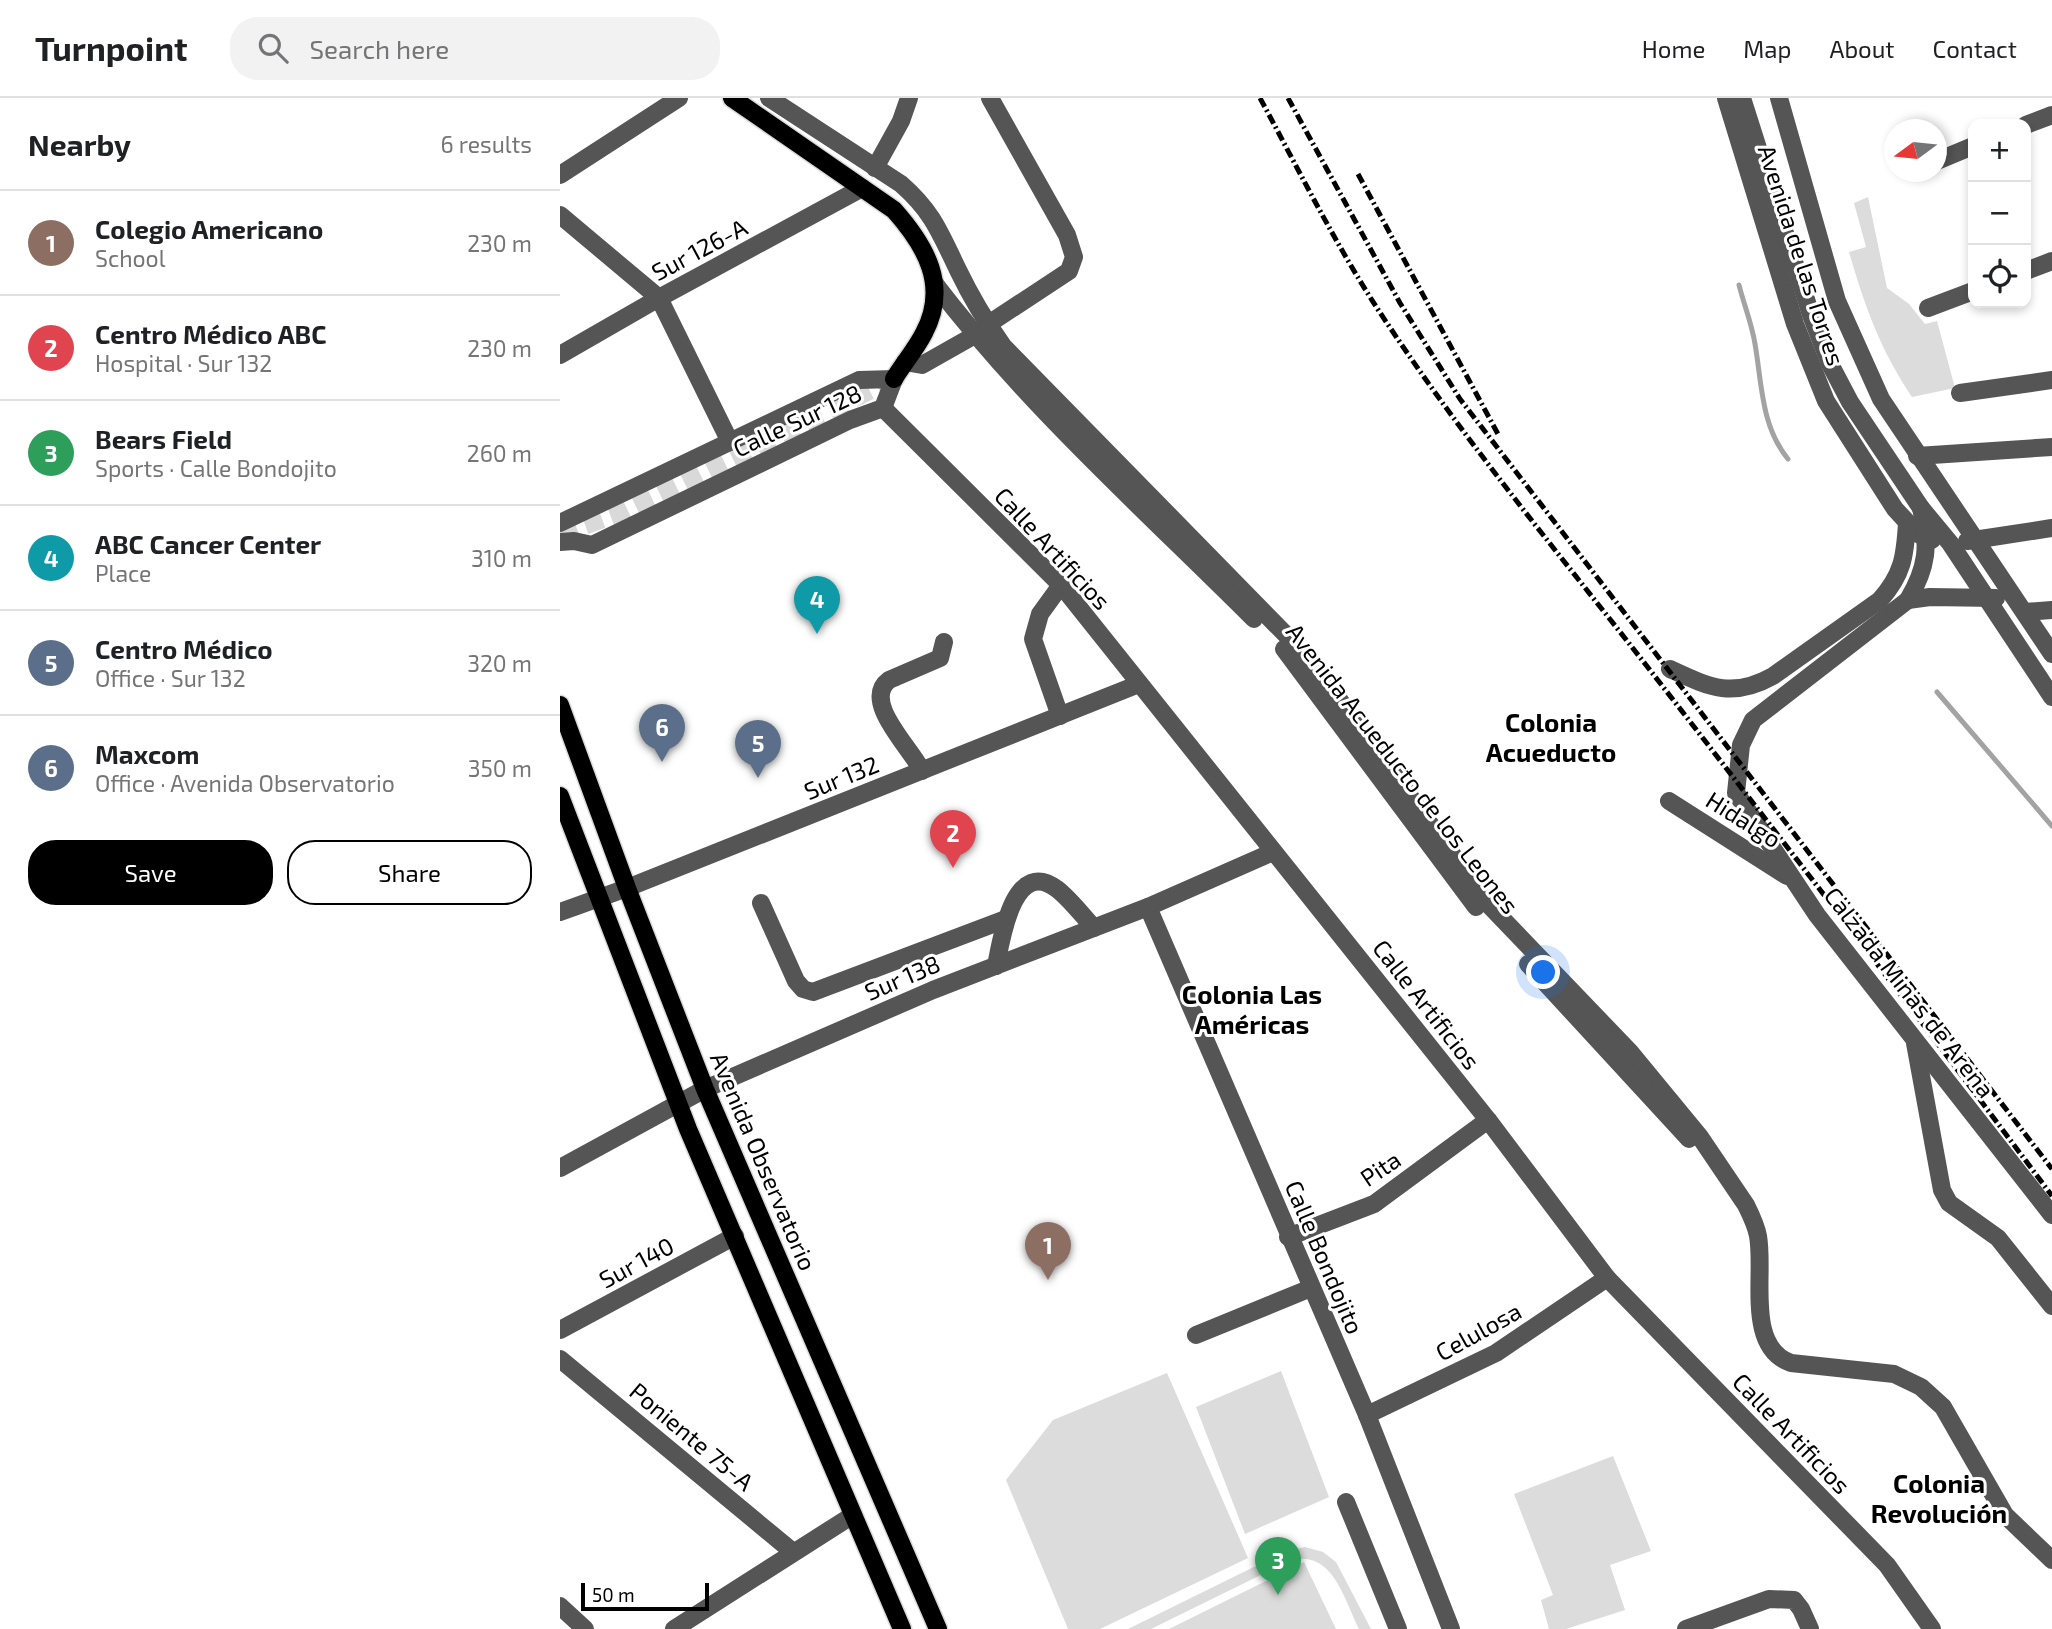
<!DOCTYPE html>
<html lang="en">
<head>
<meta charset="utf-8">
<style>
	body { margin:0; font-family:"Exo 2",sans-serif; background:#f2f2f2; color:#202124 }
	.controls { position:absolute; right:21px; top:21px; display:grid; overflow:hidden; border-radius:14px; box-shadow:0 4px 10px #0003 }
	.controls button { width:63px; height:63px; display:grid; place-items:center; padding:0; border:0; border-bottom:2px solid #e0e0e0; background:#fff; color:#202124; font:35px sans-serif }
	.compass { position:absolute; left:1324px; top:21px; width:63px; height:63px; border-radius:50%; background:#fff; box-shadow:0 4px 10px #0003; rotate:255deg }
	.scale { position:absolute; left:21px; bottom:18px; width:128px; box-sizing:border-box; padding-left:7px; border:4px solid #000; border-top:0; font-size:19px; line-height:24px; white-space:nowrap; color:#000; -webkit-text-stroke:5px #fff; paint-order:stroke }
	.you { position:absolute; left:984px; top:875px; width:24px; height:24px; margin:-18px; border:5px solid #fff; border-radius:50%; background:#1a73e8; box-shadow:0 0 0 10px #1a73e833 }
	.badge { display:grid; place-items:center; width:46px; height:46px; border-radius:50%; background:#000; color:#fff; font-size:23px; font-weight:700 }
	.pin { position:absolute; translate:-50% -58px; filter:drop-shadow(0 2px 4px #0008) }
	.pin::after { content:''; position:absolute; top:37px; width:24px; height:21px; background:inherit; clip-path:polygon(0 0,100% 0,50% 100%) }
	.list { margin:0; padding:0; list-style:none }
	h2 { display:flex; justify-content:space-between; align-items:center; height:91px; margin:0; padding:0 28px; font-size:30px }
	h2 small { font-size:23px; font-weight:400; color:#757577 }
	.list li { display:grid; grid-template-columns:46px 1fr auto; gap:21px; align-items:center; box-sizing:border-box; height:105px; padding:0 28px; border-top:2px solid #e0e0e0 }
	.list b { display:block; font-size:26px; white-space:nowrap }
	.list p { margin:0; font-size:23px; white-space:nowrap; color:#757577 }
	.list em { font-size:23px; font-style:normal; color:#757577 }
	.actions { display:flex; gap:14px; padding:21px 28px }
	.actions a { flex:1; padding:16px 0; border:2px solid #000; border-radius:28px; text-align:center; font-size:24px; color:#000 }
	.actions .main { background:#000; color:#fff }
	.icon { flex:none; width:38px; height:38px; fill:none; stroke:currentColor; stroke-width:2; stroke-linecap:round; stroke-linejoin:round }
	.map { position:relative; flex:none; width:1492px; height:1531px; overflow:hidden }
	header { display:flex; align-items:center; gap:42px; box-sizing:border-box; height:98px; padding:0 35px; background:#fff; border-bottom:2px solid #e0e0e0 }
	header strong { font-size:33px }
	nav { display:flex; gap:38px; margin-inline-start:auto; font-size:24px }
	.search { width:490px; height:63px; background:#f2f2f2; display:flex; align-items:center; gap:18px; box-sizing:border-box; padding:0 24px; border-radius:28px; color:#757577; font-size:26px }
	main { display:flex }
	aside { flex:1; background:#fff }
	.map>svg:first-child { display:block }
</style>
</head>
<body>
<header>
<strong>Turnpoint</strong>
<div class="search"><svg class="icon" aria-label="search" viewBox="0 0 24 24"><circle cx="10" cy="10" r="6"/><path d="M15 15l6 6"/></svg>Search here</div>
<nav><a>Home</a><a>Map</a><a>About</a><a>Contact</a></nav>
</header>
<main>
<aside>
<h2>Nearby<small>6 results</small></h2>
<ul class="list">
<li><span class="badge" style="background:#8d6e63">1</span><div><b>Colegio Americano</b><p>School</p></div><em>230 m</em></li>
<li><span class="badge" style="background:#e0444e">2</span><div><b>Centro Médico ABC</b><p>Hospital · Sur 132</p></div><em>230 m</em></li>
<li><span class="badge" style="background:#2e9e5b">3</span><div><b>Bears Field</b><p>Sports · Calle Bondojito</p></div><em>260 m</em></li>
<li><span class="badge" style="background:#0f9aa8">4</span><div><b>ABC Cancer Center</b><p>Place</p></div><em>310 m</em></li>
<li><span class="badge" style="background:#5c6f8a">5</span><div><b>Centro Médico</b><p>Office · Sur 132</p></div><em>320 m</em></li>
<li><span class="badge" style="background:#5c6f8a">6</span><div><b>Maxcom</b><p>Office · Avenida Observatorio</p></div><em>350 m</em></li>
</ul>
<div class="actions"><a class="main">Save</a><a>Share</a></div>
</aside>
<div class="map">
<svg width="1492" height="1531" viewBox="0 0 1492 1531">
	<rect width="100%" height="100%" fill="#fff"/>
	<!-- green -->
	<g fill="#dcdcdc">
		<path d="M1308 99 1327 190 1349 206 1365 226 1377 223 1395 290 1352 299C1320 251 1305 209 1289 154L1306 149 1294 105Z"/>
		<polygon points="721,1273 769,1399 685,1436 636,1309"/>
		<polygon points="607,1275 688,1460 540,1531 508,1531 446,1382 493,1322"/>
		<polygon points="1053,1358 1091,1453 1050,1467 1065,1512 1006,1531 989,1531 981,1502 993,1497 954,1396"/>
		<path d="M745 1449 763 1454 776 1464 811 1531H799C784 1501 772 1449 729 1463L591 1531H568L726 1453Z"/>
		<polygon points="744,1464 776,1531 609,1531"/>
	</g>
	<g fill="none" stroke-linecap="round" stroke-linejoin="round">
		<!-- stream -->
		<g stroke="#a3a3a3" stroke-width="5">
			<path d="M1179 187C1184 207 1192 226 1195 246 1202 286 1201 328 1228 361"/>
			<polyline points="1377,594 1492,728"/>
		</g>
		<!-- major-tunnel -->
		<polyline stroke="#d9d9d9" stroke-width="18" stroke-dasharray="18 9" stroke-linecap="butt" points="0,437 56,416 334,281"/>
		<defs>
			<g id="major">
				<path d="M172 0 334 112C366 148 389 188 364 235 356 251 343 266 334 281"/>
				<polyline points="0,607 67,790 145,991 378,1531"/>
				<polyline points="0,698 128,1031 342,1531"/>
			</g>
		</defs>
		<!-- major casing -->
		<use href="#major" stroke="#dbdbdb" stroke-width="21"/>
		<!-- minor -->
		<g stroke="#555" stroke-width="18">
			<path d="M209 0 341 86C373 114 380 135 398 172 411 199 426 224 443 248L735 546 775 596 930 808 1070 954 1140 1039 1186 1107C1191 1117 1196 1127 1198 1138 1205 1176 1185 1249 1231 1265L1334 1276 1361 1289 1383 1309 1445 1417 1492 1462"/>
			<polyline points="1166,0 1235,226 1266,303 1335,411 1358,436 1372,442"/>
			<polyline points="1182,0 1251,217 1270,266 1290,304 1361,410 1390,445 1492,599"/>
			<polyline points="1219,0 1277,203 1321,301 1492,556"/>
			<polyline points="1466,27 1492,17"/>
			<polyline points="1377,63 1413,48"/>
			<polyline points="315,70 341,23 349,0"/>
			<polyline points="0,77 119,0"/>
			<polyline points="0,117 99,200 170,344"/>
			<polyline points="1466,173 1492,163"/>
			<path d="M375 186C469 309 585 412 694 521"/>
			<polyline points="1368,210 1413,193"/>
			<polyline points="427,227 509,173 514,159 507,137 430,0"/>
			<polyline points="0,257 99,200 302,90"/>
			<polyline points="345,264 362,267 415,237"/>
			<polyline points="1400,295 1492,282"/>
			<polyline points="323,310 501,487 928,1022 1047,1180 1327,1467 1372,1531"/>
			<polyline points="1357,358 1492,349"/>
			<path d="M1361 410C1369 448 1368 468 1348 502L1193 622 1181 647 1176 695 1257 817 1492 1117"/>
			<polyline points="0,425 299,282 334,281 323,310 290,322 32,447 14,443 0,444"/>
			<polyline points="1407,443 1492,430"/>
			<polyline points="1348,502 1370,499 1436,500"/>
			<polyline points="1465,514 1492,512"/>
			<polyline points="724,551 916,809"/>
			<path d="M1110 571C1149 589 1172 601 1213 578L1320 502C1343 476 1345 458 1347 425"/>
			<polyline points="500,618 473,541 480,516 501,487"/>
			<path d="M362 673C351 650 301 603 329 582L380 560 384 544"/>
			<polyline points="1109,703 1227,778"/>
			<polyline points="201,805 236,883 243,891 253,894 446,821"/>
			<polyline points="588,809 807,1317 891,1531"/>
			<polyline points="0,814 67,790 579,586"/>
			<polyline points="968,866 1129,1041"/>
			<path d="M436 868C441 843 453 758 497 791 510 801 522 817 534 830"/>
			<polyline points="1355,945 1382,1092 1389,1105 1438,1140 1492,1208"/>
			<polyline points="0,1070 145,991 373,892 588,809 713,754"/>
			<polyline points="728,1139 814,1106 928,1022"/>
			<polyline points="0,1232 175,1138"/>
			<polyline points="636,1237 751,1190"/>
			<polyline points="0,1261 233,1454"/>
			<polyline points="807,1317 936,1255 1047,1180"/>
			<polyline points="786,1404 838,1531"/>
			<polyline points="0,1508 25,1531"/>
			<polyline points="114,1531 293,1417"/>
			<polyline points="1126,1531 1209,1501 1234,1502 1241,1511 1250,1531"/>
		</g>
		<!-- major -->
		<use href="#major" stroke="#000" stroke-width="18"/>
		<!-- rail -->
		<g stroke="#000" stroke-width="5" stroke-dasharray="10 3.5 2 3.5" stroke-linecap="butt">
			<path d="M700 0C742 78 781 158 831 231 909 348 1000 457 1086 567 1223 743 1359 919 1492 1098"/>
			<polyline points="728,0 840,205 900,301 1492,1071"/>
			<polyline points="798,76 939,338"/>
		</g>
	</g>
	<g text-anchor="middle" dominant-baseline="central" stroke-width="6" stroke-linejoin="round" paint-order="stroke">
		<!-- street labels -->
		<g font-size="24" fill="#000" stroke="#fff">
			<text transform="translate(139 151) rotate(-28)">Sur 126-A</text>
			<text transform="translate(1242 157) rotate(72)">Avenida de las Torres</text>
			<text transform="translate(237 322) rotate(-25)">Calle Sur 128</text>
			<text transform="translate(493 450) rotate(47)">Calle Artificios</text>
			<text transform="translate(843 670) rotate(52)">Avenida Acueducto de los Leones</text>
			<text transform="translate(281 679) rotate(-22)">Sur 132</text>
			<text transform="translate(1184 721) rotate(32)">Hidalgo</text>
			<text transform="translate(342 879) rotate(-23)">Sur 138</text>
			<text transform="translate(1350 894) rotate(52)">Calzada Minas de Arena</text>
			<text transform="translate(867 906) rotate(52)">Calle Artificios</text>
			<text transform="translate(204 1063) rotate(67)">Avenida Observatorio</text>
			<text transform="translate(820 1070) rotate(-34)">Pita</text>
			<text transform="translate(765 1159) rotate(67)">Calle Bondojito</text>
			<text transform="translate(76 1164) rotate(-28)">Sur 140</text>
			<text transform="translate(918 1233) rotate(-29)">Celulosa</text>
			<text transform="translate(1232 1335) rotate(46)">Calle Artificios</text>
			<text transform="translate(132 1338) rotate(40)">Poniente 75-A</text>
		</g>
		<!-- neighbourhood labels -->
		<g font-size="26" font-weight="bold" fill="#000" stroke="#fff">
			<text x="991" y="623">Colonia<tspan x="991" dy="30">Acueducto</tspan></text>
			<text x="692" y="895">Colonia Las<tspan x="692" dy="30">Américas</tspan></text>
			<text x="1379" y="1384">Colonia<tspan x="1379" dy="30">Revolución</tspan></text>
		</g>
	</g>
</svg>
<div class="controls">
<button>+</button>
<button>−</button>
<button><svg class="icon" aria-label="locate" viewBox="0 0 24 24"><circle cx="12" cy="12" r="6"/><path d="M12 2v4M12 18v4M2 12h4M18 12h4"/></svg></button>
</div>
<svg class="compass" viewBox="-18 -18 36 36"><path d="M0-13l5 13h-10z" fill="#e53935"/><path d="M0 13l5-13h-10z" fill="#757577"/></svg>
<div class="scale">50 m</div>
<div class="you"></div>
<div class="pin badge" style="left:488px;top:1182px;background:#8d6e63">1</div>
<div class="pin badge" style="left:393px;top:770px;background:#e0444e">2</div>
<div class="pin badge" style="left:718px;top:1497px;background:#2e9e5b">3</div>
<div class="pin badge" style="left:257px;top:536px;background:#0f9aa8">4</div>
<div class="pin badge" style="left:198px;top:680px;background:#5c6f8a">5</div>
<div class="pin badge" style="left:102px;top:664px;background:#5c6f8a">6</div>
</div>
</main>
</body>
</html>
